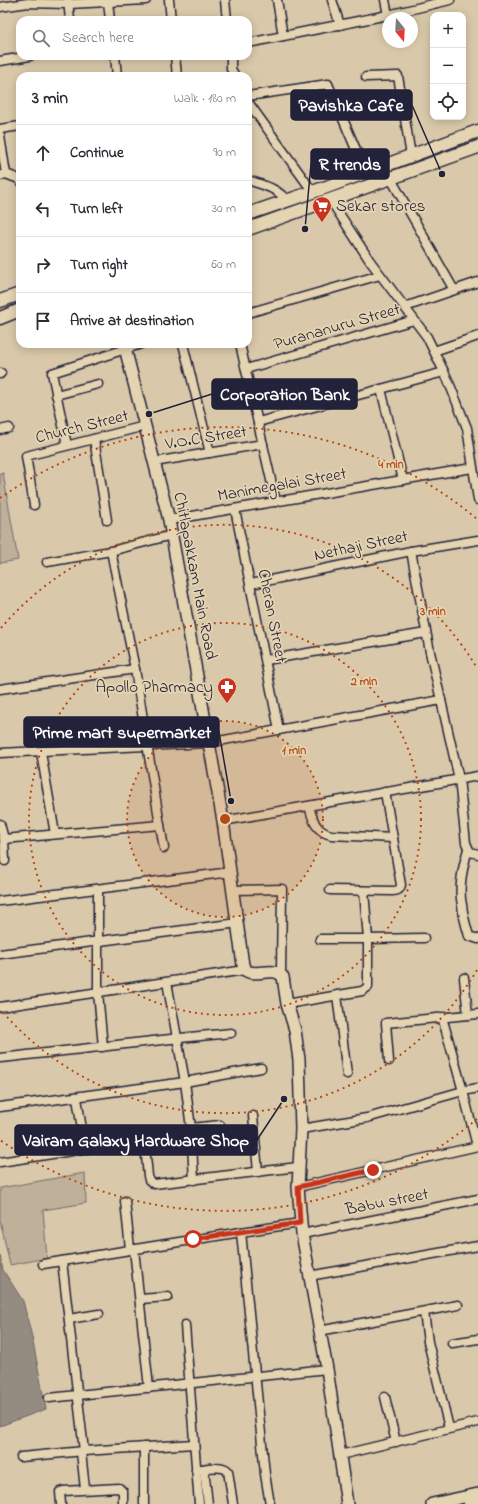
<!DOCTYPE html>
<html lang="en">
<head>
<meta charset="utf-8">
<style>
	body { margin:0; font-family:"Indie Flower",sans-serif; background:#f2f2f3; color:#2b2b33 }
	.controls { position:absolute; right:12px; top:12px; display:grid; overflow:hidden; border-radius:8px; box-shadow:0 2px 10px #0003 }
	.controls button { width:36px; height:36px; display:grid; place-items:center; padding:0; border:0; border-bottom:1px solid #e1e1e2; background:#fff; color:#2b2b33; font:20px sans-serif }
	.compass { position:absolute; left:382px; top:12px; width:36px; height:36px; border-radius:50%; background:#fff; box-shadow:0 2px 10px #0003; rotate:162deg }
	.stop { position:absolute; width:12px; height:12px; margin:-9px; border:3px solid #c8321e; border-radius:50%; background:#fff }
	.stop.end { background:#c8321e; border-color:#fff; box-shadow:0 1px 4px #0008 }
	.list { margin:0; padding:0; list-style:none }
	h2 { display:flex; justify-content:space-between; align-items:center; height:52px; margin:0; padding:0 16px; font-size:17px }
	h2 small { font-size:13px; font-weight:400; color:#7c7c81 }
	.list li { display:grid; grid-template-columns:26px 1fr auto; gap:12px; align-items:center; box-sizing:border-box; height:56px; padding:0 16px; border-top:1px solid #e1e1e2 }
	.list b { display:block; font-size:15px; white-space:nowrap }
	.list em { font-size:13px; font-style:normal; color:#7c7c81 }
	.icon { flex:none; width:22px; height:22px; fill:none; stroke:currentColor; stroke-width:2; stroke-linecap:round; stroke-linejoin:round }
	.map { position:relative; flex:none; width:478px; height:1504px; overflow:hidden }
	.search { position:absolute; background:#fff; box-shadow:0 2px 10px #0003; left:16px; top:16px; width:236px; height:44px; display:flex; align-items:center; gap:10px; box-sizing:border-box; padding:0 14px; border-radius:12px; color:#7c7c81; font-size:15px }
	.panel { position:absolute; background:#fff; box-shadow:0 2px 10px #0003; left:16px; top:72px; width:236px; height:276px; border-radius:12px }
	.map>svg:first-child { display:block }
</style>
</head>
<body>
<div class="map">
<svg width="478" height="1504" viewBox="0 0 478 1504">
	<rect width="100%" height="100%" fill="#d9c9aa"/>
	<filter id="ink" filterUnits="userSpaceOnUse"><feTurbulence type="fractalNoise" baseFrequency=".025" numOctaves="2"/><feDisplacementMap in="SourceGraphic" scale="8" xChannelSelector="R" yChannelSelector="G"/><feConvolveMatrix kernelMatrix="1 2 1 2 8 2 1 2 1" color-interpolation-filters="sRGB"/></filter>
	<g filter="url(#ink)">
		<!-- green -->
		<g fill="#bfb09a" stroke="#70696a">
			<polygon points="3,473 18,560 0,563 0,474"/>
			<polygon points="85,1173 86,1203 43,1210 47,1258 10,1265 0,1220 0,1188"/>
		</g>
		<!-- water -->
		<polygon fill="#958c81" stroke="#676265" points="0,1256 3,1270 23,1301 32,1337 46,1409 0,1426"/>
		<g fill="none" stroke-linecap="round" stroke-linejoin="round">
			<defs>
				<g id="street">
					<polyline points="68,0 70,20"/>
					<polyline points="169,0 171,20"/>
					<polyline points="225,0 227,20"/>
					<polyline points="277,0 283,36"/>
					<polyline points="332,0 340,25"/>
					<polyline points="385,0 388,15"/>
					<polyline points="108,2 110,20"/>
					<polyline points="0,7 28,3 69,4 146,0"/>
					<polyline points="248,43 388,15 450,0"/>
					<polyline points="115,56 117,76"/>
					<polyline points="175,56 177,76"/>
					<polyline points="231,56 231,69 235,76"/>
					<polyline points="0,61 30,56"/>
					<polyline points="366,77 398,76 411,156"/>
					<polyline points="248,96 328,84 366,173"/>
					<polyline points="248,102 313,192"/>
					<polyline points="0,129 20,126"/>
					<polyline points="0,136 6,174"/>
					<polyline points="0,176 6,174 19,179 20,181"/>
					<polyline points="391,179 454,290"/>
					<path d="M248 180C262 185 278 188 287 201"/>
					<polyline points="331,201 370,261 427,337 448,380 467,428 478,500"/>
					<polyline points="405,307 478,282"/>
					<polyline points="248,313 380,275"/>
					<polyline points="183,344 210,453"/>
					<polyline points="240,344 276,502"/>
					<polyline points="434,351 478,336"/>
					<polyline points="246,369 414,320"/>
					<polyline points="0,374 1,373"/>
					<polyline points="381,389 403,480"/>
					<polyline points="56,395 98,384"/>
					<polyline points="258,422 444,372"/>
					<polyline points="0,430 9,428"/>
					<polyline points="94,439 107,520"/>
					<polyline points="67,445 52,373 141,344"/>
					<polyline points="154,462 263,444"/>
					<polyline points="34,505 26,456 145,426"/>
					<polyline points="235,509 279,730"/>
					<polyline points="169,520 472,468"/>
					<polyline points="411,551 430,652 459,779 466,843 470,852 478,854"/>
					<polyline points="47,562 111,551 172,535"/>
					<polyline points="251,584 411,551 478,540"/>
					<polyline points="266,660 426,633"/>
					<polyline points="0,689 135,669"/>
					<polyline points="41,752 55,834"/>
					<polyline points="0,753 208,743 441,700"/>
					<path d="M309 806C313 820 315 831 331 835L393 838"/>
					<polyline points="223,821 478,776"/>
					<polyline points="0,824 4,839 5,861"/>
					<polyline points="160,825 164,848"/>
					<polyline points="4,839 160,825 135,669 111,551"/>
					<path d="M468 849C463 867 458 887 462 905 463 915 466 926 469 936L478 939"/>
					<polyline points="98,889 98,992 103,1047"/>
					<polyline points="233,890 282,889 281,974"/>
					<path d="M330 890 393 891C398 891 400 890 401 885L385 792"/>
					<polyline points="0,901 231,872"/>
					<polyline points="320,939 368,939 424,938"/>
					<polyline points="0,954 238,923"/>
					<polyline points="464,978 468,1015"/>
					<polyline points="167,982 185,1082 191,1128 194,1180"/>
					<polyline points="337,995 347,1074"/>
					<polyline points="287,1004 362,991 368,987 368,939 364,891"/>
					<polyline points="0,1007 245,970"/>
					<polyline points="442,1017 463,1091 477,1146"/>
					<path d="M0 1058C77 1050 154 1040 231 1033"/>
					<polyline points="389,1061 386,1023 478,1014"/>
					<polyline points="77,1098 85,1148"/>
					<polyline points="0,1107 185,1082 261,1068"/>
					<polyline points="253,1116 258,1172"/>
					<polyline points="191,1128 220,1125"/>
					<polyline points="301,1129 367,1118 463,1091 478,1088"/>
					<polyline points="0,1162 137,1141 143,1142 145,1146 148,1176 149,1180 154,1184 298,1167"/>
					<polyline points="298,1187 478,1146"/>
					<polyline points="125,1201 130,1249"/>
					<polyline points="241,1232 265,1474 270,1504"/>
					<polyline points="302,1234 478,1199"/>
					<polyline points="134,1249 149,1388"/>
					<polyline points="62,1261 84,1451"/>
					<polyline points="43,1264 241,1232 300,1223"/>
					<polyline points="309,1276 478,1246"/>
					<polyline points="140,1299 168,1297"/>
					<polyline points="424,1312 428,1342 449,1428"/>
					<polyline points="69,1319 99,1314"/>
					<polyline points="185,1325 199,1504"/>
					<polyline points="319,1331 458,1305"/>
					<polyline points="452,1343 478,1339"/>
					<polyline points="385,1397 396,1442"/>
					<polyline points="49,1398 327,1369"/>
					<polyline points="144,1447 144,1504"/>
					<polyline points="81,1452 85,1489"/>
					<polyline points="340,1455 478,1422"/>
					<polyline points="21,1457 84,1451 194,1444"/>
					<polyline points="204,1469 208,1504"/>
					<path d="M196 1470C205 1469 222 1464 228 1471L233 1504"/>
					<polyline points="61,1504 60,1492 63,1491 119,1488 123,1492 123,1504"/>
					<polyline points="468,1504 478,1502"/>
				</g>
				<g id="secondary">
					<path d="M124 344 169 520 223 821 243 965 245 970C256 978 274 965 283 977L287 1004 295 1030 299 1060 301 1129 298 1187 302 1234 327 1369 347 1504"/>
					<polyline points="432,1504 478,1494"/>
				</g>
				<g id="primary">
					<polyline points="248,214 324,188 478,131"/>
					<polyline points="248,229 478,147"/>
					<polyline points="0,301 20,294"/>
					<polyline points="0,318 20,310"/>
				</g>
			</defs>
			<!-- street casing -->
			<use href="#street" stroke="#22223b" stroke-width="11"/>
			<!-- secondary casing -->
			<use href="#secondary" stroke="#22223b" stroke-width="14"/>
			<!-- primary casing -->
			<use href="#primary" stroke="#22223b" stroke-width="15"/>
			<!-- street -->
			<use href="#street" stroke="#e5d4b1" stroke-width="8"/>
			<!-- secondary -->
			<use href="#secondary" stroke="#e5d4b1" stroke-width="11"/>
			<!-- primary -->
			<use href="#primary" stroke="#e5d4b1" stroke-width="12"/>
		</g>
	</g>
	<g fill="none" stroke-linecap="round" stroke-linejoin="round" filter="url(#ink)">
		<!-- route -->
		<polyline stroke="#c8321e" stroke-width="5" points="193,1239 300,1223 298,1187 373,1170"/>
	</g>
	<!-- distance rings -->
	<circle cx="225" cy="819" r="98" fill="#b64b18" fill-opacity=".12"/>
	<g fill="none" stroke="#b64b18" stroke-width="2" stroke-dasharray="2 4">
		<circle cx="225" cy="819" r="98"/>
		<circle cx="225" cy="819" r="196"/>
		<path d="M477 970A294 294 0 0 1 1 1010M1 628A294 294 0 0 1 477 668"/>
		<path d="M477 1119A392 392 0 0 1 0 1140M0 498A392 392 0 0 1 477 519"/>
	</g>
	<!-- icons -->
	<defs>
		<symbol id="supermarket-pin" viewBox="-11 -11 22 30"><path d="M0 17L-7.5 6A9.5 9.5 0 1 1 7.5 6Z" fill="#c8321e" stroke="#e5d4b1"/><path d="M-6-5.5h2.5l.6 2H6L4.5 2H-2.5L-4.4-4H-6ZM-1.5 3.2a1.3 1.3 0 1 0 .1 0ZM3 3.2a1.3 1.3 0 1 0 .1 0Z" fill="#fff"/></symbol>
		<symbol id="pharmacy-pin" viewBox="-11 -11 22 30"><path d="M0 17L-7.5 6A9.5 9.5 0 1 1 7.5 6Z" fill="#c8321e" stroke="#e5d4b1"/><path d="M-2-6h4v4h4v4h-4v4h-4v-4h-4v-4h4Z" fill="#fff"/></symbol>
	</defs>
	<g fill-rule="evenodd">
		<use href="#supermarket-pin" x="311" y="195" width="22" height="30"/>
		<use href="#pharmacy-pin" x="216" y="676" width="22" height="30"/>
	</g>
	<g text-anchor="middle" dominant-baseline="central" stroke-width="3.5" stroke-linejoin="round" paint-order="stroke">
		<!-- poi labels -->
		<g font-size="17" fill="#22223b" stroke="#e5d4b1" text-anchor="start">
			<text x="336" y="206">Sekar stores</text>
			<text x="213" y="687" text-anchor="end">Apollo Pharmacy</text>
		</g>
		<!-- street labels -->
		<g font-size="17" fill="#22223b" stroke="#e5d4b1">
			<text transform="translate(337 327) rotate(-16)">Purananuru Street</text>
			<text transform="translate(82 427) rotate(-14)">Church Street</text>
			<text transform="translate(206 438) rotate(-9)">V.O.C Street</text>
			<text transform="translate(282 485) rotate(-10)">Manimegalai Street</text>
			<text transform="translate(361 546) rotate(-12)">Nethaji Street</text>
			<text transform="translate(195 576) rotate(79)">Chitlapakkam Main Road</text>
			<text transform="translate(272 616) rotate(79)">Cheran Street</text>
			<text transform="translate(387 1202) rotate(-11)">Babu street</text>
		</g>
	</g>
	<circle cx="225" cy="819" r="6" fill="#b64b18" stroke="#e5d4b1" stroke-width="2"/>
	<g font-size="12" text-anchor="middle" font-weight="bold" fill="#b64b18" stroke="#e5d4b1" stroke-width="3.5" stroke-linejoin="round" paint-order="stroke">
		<text x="391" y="468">4 min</text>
		<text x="433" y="615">3 min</text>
		<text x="364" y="685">2 min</text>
		<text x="294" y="754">1 min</text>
	</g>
	<!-- callouts -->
	<path fill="none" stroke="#22223b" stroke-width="1.5" d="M442 174L412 105M305 229L311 164M149 414L212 394M231 801L219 732M284 1099L257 1140"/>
	<g fill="#22223b" stroke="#e5d4b1" stroke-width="1.5">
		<circle cx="442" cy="174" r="4"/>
		<circle cx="305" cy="229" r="4"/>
		<circle cx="149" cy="414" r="4"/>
		<circle cx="231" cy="801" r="4"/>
		<circle cx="284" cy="1099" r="4"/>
	</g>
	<g fill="#22223b" stroke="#22223b" stroke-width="1.5">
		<rect x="291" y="90" width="121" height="30" rx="4"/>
		<rect x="311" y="149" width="78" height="30" rx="4"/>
		<rect x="212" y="379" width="145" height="30" rx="4"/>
		<rect x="24" y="717" width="195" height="30" rx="4"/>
		<rect x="15" y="1125" width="242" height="30" rx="4"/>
	</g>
	<g font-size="18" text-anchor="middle" font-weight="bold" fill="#fff">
		<text x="351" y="111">Pavishka Cafe</text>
		<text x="350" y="170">R trends</text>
		<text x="285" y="400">Corporation Bank</text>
		<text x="122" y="738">Prime mart supermarket</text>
		<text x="136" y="1146">Vairam Galaxy Hardware Shop</text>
	</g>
</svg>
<div class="controls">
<button>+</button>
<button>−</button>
<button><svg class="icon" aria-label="locate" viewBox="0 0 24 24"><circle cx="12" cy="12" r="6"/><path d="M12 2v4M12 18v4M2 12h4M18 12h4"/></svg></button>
</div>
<svg class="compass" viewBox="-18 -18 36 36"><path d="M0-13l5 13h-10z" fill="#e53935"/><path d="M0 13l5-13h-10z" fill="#7c7c81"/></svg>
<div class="stop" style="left:193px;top:1239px"></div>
<div class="stop end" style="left:373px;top:1170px"></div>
<div class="search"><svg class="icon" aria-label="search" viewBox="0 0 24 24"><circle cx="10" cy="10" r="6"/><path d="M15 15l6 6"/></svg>Search here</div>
<section class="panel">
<h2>3 min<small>Walk · 180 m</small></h2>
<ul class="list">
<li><svg class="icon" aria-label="ahead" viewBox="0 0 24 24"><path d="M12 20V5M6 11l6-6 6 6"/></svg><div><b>Continue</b></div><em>90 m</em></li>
<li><svg class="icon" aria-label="left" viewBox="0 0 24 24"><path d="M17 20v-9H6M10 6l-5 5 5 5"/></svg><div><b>Turn left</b></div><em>30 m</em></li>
<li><svg class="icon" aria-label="right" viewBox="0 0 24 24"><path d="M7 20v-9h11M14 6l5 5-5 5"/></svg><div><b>Turn right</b></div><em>60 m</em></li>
<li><svg class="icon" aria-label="arrive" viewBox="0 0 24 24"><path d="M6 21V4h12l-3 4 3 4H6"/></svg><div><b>Arrive at destination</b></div></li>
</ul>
</section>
</div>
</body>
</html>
